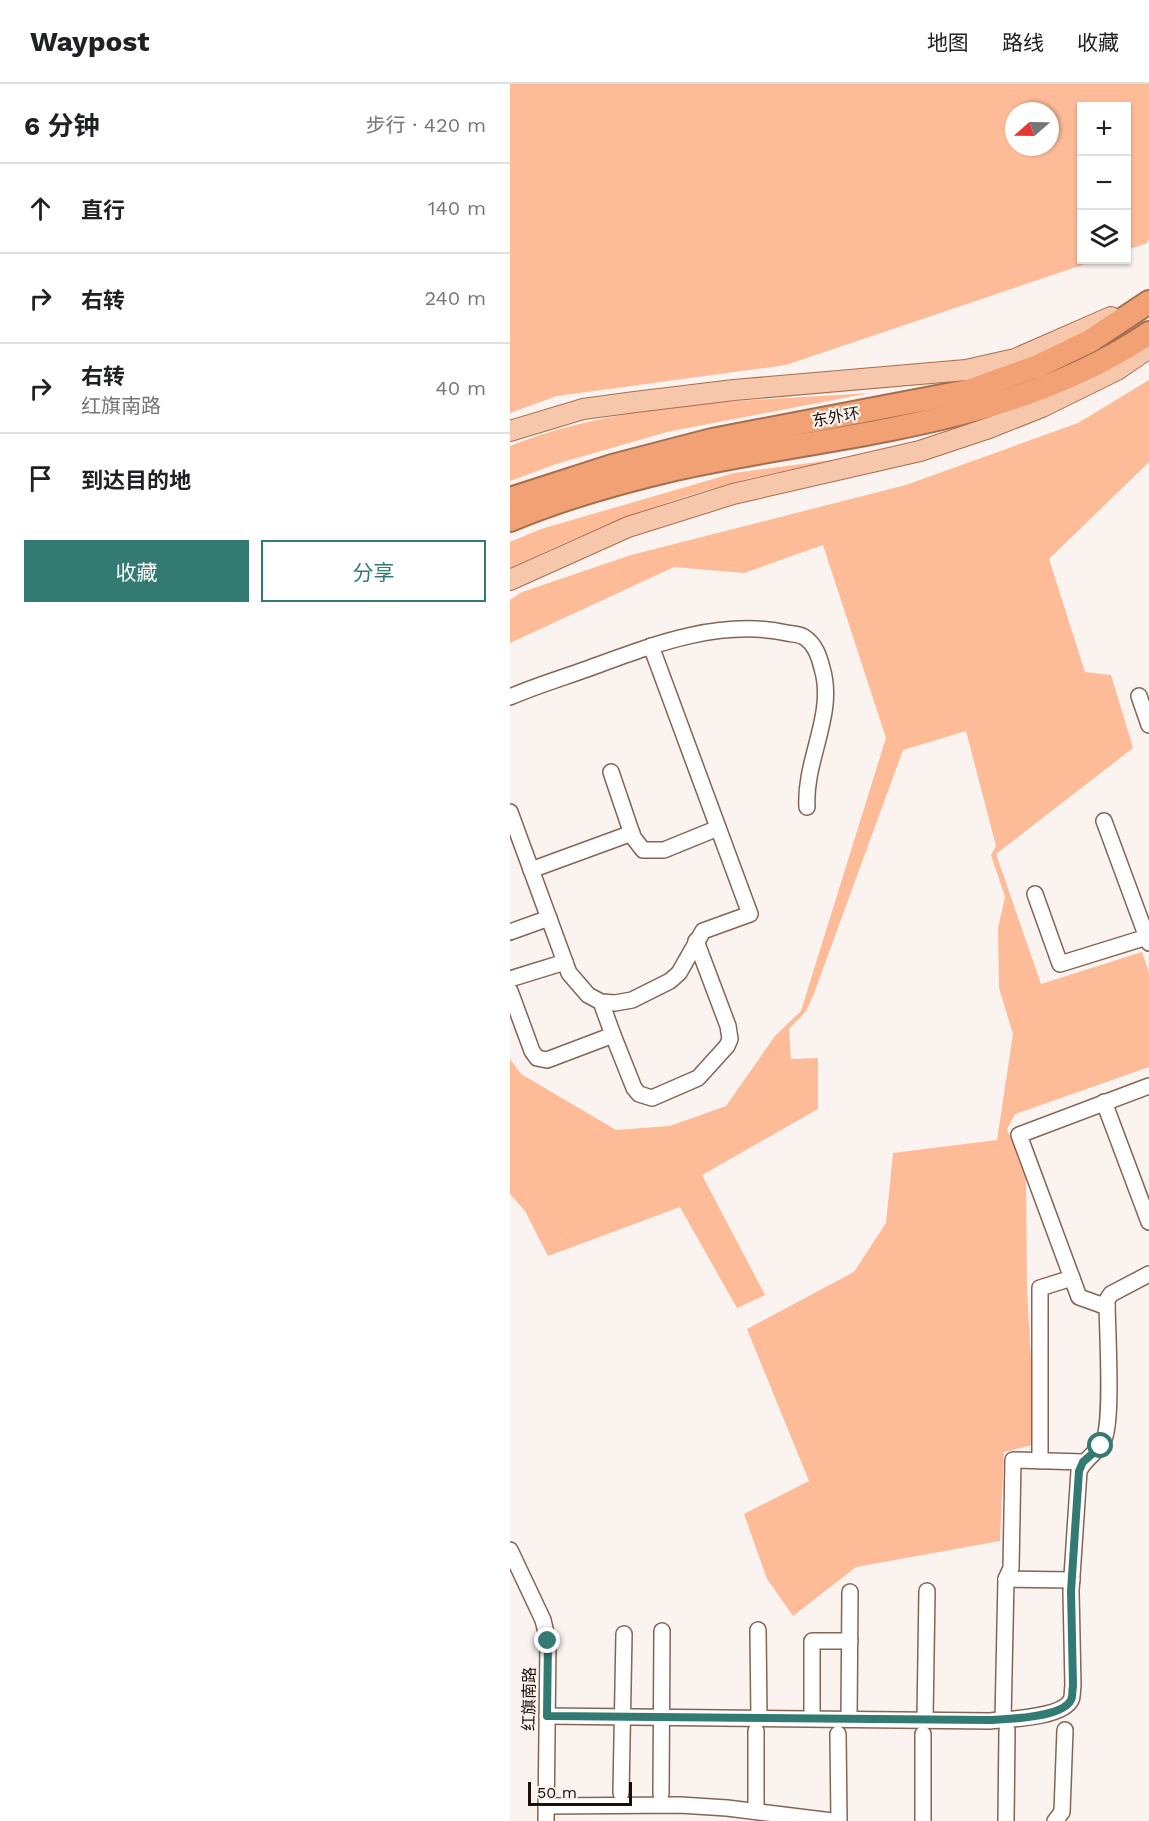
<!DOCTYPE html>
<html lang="zh">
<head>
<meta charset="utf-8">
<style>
	body { margin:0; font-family:"Work Sans","Noto Sans SC",sans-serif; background:#f6f6f6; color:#202124 }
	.controls { position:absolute; right:18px; top:18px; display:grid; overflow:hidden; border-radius:0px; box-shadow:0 2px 4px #0004 }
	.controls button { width:54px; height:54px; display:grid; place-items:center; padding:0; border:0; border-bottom:2px solid #e0e0e0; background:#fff; color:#202124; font:30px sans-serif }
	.compass { position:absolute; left:495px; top:18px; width:54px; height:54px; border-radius:50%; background:#fff; box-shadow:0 2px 4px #0004; rotate:250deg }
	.scale { position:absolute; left:18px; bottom:15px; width:104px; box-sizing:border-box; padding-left:6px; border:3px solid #190e08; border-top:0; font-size:16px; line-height:21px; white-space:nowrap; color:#190e08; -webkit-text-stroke:4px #faf3ef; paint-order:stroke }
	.stop { position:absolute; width:18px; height:18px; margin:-14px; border:4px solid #337a72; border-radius:50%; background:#fff }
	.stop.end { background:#337a72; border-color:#fff; box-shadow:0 2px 6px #0008 }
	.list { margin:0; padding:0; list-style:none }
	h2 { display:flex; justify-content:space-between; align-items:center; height:78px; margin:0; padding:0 24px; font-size:26px }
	h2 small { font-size:20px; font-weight:400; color:#757577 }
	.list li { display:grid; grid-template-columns:39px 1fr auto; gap:18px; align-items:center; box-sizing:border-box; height:90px; padding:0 24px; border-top:2px solid #e0e0e0 }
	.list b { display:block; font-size:22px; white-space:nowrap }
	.list p { margin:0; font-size:20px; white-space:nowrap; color:#757577 }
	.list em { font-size:20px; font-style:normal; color:#757577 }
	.actions { display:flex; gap:12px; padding:18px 24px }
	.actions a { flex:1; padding:14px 0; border:2px solid #337a72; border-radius:0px; text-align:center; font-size:21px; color:#337a72 }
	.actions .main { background:#337a72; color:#fff }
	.icon { flex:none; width:33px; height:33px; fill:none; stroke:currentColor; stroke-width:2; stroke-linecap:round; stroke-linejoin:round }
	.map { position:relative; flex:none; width:639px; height:1737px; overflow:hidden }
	header { display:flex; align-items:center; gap:36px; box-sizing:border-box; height:84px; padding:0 30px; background:#fff; border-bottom:2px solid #e0e0e0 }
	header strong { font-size:28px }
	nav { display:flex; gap:33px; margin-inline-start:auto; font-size:21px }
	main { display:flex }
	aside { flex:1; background:#fff }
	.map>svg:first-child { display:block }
</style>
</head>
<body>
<header>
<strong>Waypost</strong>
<nav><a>地图</a><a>路线</a><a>收藏</a></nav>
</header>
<main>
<aside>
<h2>6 分钟<small>步行 · 420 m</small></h2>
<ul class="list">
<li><svg class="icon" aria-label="ahead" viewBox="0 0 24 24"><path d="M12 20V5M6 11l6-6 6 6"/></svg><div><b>直行</b></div><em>140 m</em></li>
<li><svg class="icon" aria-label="right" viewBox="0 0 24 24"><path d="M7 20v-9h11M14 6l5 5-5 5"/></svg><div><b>右转</b></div><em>240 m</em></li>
<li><svg class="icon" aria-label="right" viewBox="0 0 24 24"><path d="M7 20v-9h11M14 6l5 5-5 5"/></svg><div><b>右转</b><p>红旗南路</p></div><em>40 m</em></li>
<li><svg class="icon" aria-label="arrive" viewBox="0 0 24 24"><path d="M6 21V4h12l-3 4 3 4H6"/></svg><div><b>到达目的地</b></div></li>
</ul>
<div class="actions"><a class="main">收藏</a><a>分享</a></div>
</aside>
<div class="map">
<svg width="639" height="1737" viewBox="0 0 639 1737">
	<rect width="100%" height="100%" fill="#faf3ef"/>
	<!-- green -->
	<g fill="#fdbb98" fill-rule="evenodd">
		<path d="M0 0H639V155L637 159 617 166 616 22H572V176H587L276 281 47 312 0 329ZM504 27H540V63H504Z"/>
		<polygon points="639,296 639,378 539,475 575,588 601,591 623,664 486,770 531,900 632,868 639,888 639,983 505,1030 497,1045 516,1094 517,1207 526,1360 494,1368 490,1457 346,1483 283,1532 257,1495 234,1430 299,1397 237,1245 344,1188 376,1139 383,1069 487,1056 503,950 489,904 488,844 495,813 481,771 486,762 456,647 393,666 303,912 296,927 279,945 281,975 308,974 308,1025 192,1091 255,1211 227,1224 170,1123 38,1172 15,1127 0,1110 0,975 11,990 106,1046 160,1042 216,1022 265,952 291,927 376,654 313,461 234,489 164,483 0,559 0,516 12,508 121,471 396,401 568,339"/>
		<path d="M360 309 157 348 46 380 0 397V362C113 317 240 317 360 309Z"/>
		<path d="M338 374C300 382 263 388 226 398 148 418 72 449 0 485V458L31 445 224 389Z"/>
	</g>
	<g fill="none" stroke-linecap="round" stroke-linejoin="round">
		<defs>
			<g id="minor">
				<polyline points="629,612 639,641"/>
				<path d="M0 613C25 602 52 594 77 585 140 562 209 534 277 549 282 550 289 550 294 553 305 560 309 572 312 584 326 630 294 676 297 723"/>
				<polyline points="101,688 123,753 133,766 154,766 208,744"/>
				<polyline points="0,728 59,889 78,911 91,918 105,919 122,916 160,897 169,889 193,847 240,830 141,562"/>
				<polyline points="594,737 639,859"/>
				<polyline points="21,786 122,749"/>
				<polyline points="525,810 550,880 637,853"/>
				<polyline points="0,848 39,834"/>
				<polyline points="0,895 55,878"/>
				<polyline points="0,907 22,967 27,974 37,976 103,951 91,918"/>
				<polyline points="103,951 124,1004 129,1010 142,1014 188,994 217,962 220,955 218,942 186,857"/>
				<polyline points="594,1018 639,1138"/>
				<polyline points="597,1223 569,1213 509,1051 639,1002"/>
				<polyline points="530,1377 530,1204 562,1194"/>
				<polyline points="0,1466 33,1536 38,1557 36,1737"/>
				<polyline points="496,1495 562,1496"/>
				<polyline points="248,1546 249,1634"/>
				<path d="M37 1632 480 1637C498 1635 552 1634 561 1616 563 1612 562 1606 563 1602L561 1507 569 1387C575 1374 589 1368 594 1355 603 1335 597 1244 597 1216L601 1210 639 1190"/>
				<polyline points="302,1634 302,1557 340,1557"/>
				<polyline points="339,1635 340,1508"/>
				<polyline points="415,1635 417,1507"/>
				<polyline points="493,1636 496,1495 501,1484 503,1376 573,1378"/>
				<polyline points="328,1650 329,1737"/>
				<polyline points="111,1709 114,1550"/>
				<polyline points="151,1710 152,1547"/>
				<polyline points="36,1722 170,1721 217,1724 322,1737"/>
				<polyline points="246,1727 246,1647"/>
				<polyline points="413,1737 413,1650"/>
				<polyline points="496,1737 497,1646"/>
				<polyline points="545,1737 552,1728 555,1646"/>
			</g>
			<g id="major">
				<polyline points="0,347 73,325 125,318 224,306 456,286 505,275 601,233"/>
				<polyline points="0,496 118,443 223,410 410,367 479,344 532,323 607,286 639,264"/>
			</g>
			<g id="highway">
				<polyline points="0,415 102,382 202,356 458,307 528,282 580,257 639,218"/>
				<path d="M0 436C53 414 109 398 165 385 326 349 498 344 639 249"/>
			</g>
		</defs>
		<!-- minor casing -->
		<use href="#minor" stroke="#836555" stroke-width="18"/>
		<!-- major casing -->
		<use href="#major" stroke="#a56e4e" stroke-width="22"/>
		<!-- highway casing -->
		<use href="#highway" stroke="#a56e4e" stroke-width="26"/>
		<!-- minor -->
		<use href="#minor" stroke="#fff" stroke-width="15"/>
		<!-- major -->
		<use href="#major" stroke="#f7c7ac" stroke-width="20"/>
		<!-- highway -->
		<use href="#highway" stroke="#f1a174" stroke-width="22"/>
	</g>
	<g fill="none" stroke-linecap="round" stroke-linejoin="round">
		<!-- route -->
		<path stroke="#337a72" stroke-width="8" d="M38 1557 37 1632 480 1636C498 1635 552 1634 561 1616 563 1612 562 1606 563 1602L561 1507 569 1387 573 1378 591 1362"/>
	</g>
	<g text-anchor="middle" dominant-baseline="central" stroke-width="4.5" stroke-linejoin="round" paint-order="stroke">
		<!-- street labels -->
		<g font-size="16" fill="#190e08" stroke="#faf3ef">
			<text transform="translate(326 333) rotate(-10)">东外环</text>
			<text transform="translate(19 1615) rotate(-89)">红旗南路</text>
		</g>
	</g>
</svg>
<div class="controls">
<button>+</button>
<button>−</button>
<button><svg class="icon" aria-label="layers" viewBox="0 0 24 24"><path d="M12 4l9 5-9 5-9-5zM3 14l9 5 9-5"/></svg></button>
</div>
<svg class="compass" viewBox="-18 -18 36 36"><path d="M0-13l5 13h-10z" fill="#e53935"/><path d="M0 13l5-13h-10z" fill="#757577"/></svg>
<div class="scale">50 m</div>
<div class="stop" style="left:591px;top:1362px"></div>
<div class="stop end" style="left:38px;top:1557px"></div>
</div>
</main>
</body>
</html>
